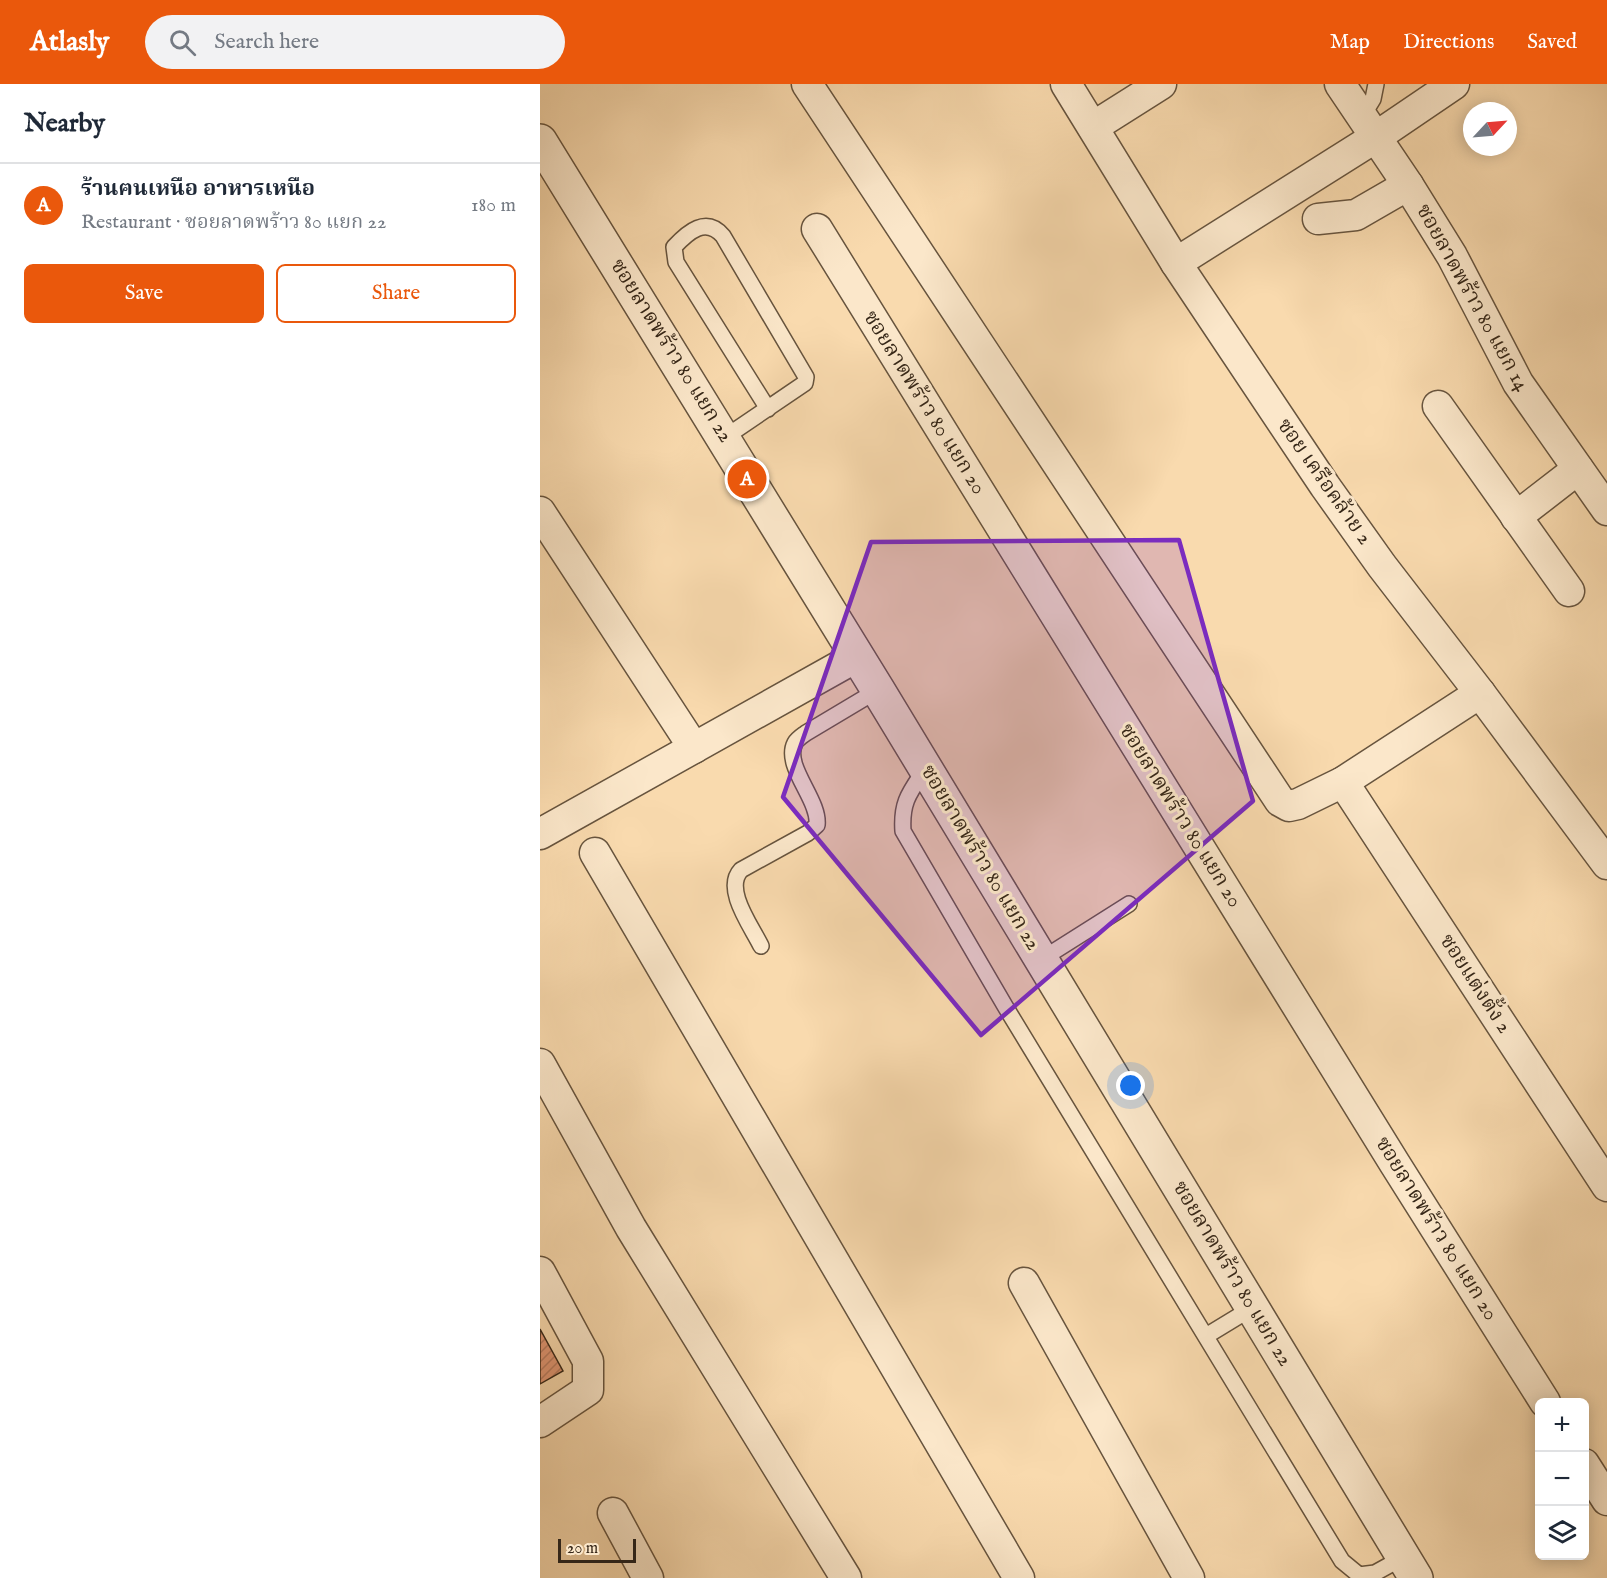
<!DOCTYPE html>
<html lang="en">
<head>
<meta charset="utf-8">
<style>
	body { margin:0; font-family:"IM FELL English","Noto Serif Thai",serif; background:#f2f2f3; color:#1f2937 }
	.controls { position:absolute; right:18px; bottom:18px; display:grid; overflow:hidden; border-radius:9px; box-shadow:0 3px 15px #0003 }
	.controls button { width:54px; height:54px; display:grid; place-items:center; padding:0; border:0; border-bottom:2px solid #e0e1e3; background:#fff; color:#1f2937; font:30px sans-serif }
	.compass { position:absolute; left:923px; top:18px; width:54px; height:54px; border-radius:50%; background:#fff; box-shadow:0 3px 15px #0003; rotate:64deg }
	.scale { position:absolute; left:18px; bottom:15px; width:78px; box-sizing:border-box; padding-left:6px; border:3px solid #362718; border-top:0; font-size:16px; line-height:21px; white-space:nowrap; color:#362718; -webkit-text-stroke:4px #fbe7ca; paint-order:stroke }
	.you { position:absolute; left:591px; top:1002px; width:21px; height:21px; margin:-15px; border:4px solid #fff; border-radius:50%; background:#1a73e8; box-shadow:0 0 0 9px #1a73e833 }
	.badge { display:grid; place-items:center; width:39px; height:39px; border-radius:50%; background:#ea580c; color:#fff; font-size:20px; font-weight:700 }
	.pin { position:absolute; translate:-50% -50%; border:3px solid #fff; box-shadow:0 2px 6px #0006 }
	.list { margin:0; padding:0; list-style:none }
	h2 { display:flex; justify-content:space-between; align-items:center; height:78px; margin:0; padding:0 24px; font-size:26px }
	h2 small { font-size:20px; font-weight:400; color:#747a83 }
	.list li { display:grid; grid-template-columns:39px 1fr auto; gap:18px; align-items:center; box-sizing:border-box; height:84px; padding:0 24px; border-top:2px solid #e0e1e3 }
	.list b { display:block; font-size:22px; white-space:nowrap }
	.list p { margin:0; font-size:20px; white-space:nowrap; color:#747a83 }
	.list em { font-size:20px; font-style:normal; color:#747a83 }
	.actions { display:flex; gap:12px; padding:18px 24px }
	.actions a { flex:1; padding:14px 0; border:2px solid #ea580c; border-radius:9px; text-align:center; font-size:21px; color:#ea580c }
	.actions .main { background:#ea580c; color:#fff }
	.icon { flex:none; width:33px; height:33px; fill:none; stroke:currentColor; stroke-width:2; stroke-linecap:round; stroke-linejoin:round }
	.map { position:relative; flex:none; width:1067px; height:1494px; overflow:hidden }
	header { display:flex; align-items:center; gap:36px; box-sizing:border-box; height:84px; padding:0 30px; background:#ea580c; color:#fff }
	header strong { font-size:28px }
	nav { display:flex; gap:33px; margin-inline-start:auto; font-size:21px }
	.search { width:420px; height:54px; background:#f2f2f3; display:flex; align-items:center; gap:15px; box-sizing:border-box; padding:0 21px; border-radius:33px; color:#747a83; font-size:22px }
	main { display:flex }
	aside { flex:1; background:#fff }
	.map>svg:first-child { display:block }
</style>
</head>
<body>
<header>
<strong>Atlasly</strong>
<div class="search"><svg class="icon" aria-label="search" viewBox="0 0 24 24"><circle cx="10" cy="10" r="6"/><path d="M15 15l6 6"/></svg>Search here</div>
<nav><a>Map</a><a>Directions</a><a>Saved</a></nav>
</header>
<main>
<aside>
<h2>Nearby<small></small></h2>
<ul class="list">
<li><span class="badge">A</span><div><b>ร้านฅนเหนือ อาหารเหนือ</b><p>Restaurant · ซอยลาดพร้าว 80 แยก 22</p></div><em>180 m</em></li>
</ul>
<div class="actions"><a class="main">Save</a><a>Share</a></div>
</aside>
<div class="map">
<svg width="1067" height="1494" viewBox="0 0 1067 1494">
	<defs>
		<pattern id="building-hatch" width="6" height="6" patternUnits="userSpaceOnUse" patternTransform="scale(1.5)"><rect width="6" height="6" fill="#e29875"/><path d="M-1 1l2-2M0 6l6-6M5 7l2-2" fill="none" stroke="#b87c5f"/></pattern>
	</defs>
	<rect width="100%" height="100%" fill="#f9daae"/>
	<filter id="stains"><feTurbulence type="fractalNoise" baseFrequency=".00333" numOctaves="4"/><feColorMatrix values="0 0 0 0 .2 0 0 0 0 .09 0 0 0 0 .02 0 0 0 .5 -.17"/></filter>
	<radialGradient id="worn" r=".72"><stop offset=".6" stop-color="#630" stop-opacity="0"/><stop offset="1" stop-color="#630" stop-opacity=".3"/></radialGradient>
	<!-- building -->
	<polygon fill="url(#building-hatch)" stroke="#362718" stroke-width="1.5" points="0,1245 23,1287 0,1300"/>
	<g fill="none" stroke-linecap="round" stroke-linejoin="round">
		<defs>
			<g id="service">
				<polyline points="822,33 833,15 836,0"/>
				<path d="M184 354 265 299 266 293 183 152C166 132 148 148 134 163L136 178 228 325"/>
				<path d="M386 684C370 708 361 717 363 747L465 922 802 1477 819 1491 835 1489 864 1473"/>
				<path d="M221 862C212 843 183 805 201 786L268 749 277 741C280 716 243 682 255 659 257 655 262 652 266 649L338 606"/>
				<polyline points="502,875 589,820"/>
				<polyline points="666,1252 712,1224"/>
			</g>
			<g id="minor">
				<polyline points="267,0 740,717 749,722 758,720 803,698 940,609"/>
				<polyline points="526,0 636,179 785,402 842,482 940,609 1067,780"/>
				<polyline points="800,0 868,101 912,172 978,299 1067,426"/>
				<polyline points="553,43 621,0"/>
				<polyline points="778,135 816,131 868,101"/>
				<polyline points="277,145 855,1080 1005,1318"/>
				<polyline points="636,179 836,53 914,0"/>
				<polyline points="898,322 1029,507"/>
				<polyline points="0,428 154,664"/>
				<polyline points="976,433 1038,385"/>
				<polyline points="803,698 1067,1102"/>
				<polyline points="0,750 318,572"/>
				<polyline points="55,769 479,1494"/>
				<polyline points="0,980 91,1144 306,1494"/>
				<polyline points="0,1188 48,1277 48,1306 0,1338"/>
				<polyline points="484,1199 649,1494"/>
				<polyline points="1044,1380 1067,1416"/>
				<polyline points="73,1429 108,1494"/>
			</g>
			<polyline id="tertiary" points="0,57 338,606 876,1494"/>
		</defs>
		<!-- service casing -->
		<use href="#service" stroke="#67543e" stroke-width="18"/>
		<!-- minor casing -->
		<use href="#minor" stroke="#67543e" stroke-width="33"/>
		<!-- tertiary casing -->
		<use href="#tertiary" stroke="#67543e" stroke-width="36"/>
		<!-- service -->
		<use href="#service" stroke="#fbe7ca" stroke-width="15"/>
		<!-- minor -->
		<use href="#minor" stroke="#fbe7ca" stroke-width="30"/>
		<!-- tertiary -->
		<use href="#tertiary" stroke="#fbe7ca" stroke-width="33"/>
	</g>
	<!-- marked area -->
	<path fill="#7b2cbf" fill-opacity="0.2" stroke="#7b2cbf" stroke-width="4.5" stroke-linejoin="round" d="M639 456 713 717 441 951 243 713 331 458Z"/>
	<g text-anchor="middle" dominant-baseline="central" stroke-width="6" stroke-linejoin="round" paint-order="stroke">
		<!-- street labels -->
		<g font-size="21" fill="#362718" stroke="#fbe7ca">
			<text transform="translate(932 214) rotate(61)">ซอยลาดพร้าว 80 แยก 14</text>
			<text transform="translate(131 267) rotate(58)">ซอยลาดพร้าว 80 แยก 22</text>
			<text transform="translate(384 319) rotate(58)">ซอยลาดพร้าว 80 แยก 20</text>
			<text transform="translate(784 398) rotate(55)">ซอย เครือคล้าย 2</text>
			<text transform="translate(640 732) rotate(58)">ซอยลาดพร้าว 80 แยก 20</text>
			<text transform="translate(440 774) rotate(59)">ซอยลาดพร้าว 80 แยก 22</text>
			<text transform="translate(935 900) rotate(57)">ซอยแต่งตั้ง 2</text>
			<text transform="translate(896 1145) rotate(58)">ซอยลาดพร้าว 80 แยก 20</text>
			<text transform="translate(692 1190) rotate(59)">ซอยลาดพร้าว 80 แยก 22</text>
		</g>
	</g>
	<rect width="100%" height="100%" filter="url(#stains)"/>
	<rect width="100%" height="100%" fill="url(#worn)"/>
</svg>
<div class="controls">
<button>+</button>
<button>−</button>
<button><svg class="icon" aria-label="layers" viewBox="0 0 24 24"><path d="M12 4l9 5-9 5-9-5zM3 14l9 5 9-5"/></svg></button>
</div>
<svg class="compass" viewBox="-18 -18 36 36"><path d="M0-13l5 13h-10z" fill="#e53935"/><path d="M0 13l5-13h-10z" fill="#747a83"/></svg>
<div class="scale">20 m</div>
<div class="you"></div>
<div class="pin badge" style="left:207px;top:395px">A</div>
</div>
</main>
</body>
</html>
